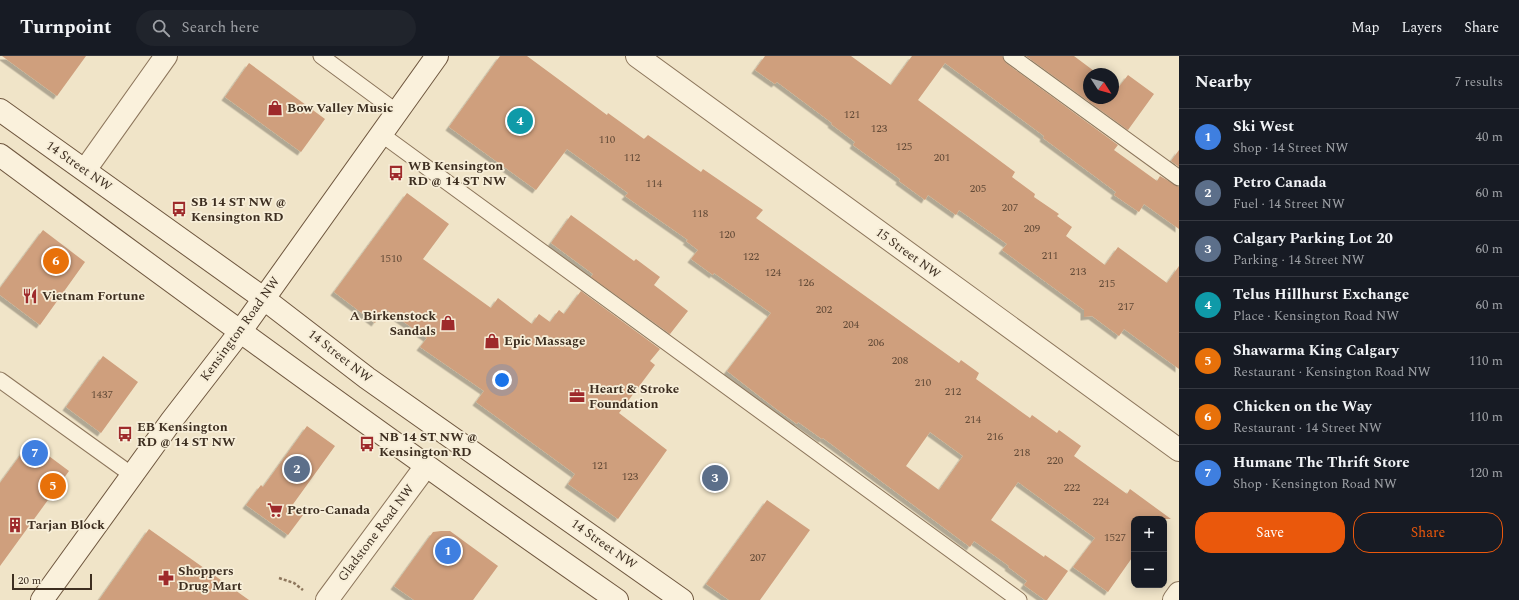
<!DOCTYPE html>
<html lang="en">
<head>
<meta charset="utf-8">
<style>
	body { margin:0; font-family:Spectral,serif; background:#20242c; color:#f1f3f6 }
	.controls { position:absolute; right:12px; bottom:12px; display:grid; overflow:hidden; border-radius:8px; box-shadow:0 2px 10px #0003 }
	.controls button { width:36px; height:36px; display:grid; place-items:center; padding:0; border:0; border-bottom:1px solid #363941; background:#171b24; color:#f1f3f6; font:20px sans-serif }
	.compass { position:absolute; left:1083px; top:12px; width:36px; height:36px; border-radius:50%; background:#171b24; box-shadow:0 2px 10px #0003; rotate:126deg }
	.scale { position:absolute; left:12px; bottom:10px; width:80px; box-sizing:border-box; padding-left:4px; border:2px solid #3d2e20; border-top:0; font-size:11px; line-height:14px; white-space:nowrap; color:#3d2e20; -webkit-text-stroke:3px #f7eed8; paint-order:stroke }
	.you { position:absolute; left:502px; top:324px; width:14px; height:14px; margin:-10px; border:3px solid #fff; border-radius:50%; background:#1a73e8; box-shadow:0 0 0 6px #1a73e833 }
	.badge { display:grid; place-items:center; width:26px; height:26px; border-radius:50%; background:#ea580c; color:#fff; font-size:13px; font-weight:700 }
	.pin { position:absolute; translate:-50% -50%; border:2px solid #fff; box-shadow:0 1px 4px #0006 }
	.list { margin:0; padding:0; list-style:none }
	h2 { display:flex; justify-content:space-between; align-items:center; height:52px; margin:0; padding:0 16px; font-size:17px }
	h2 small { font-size:13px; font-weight:400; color:#9ea1a6 }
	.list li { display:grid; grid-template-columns:26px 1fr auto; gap:12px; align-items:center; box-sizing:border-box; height:56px; padding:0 16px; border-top:1px solid #363941 }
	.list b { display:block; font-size:15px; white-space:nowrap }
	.list p { margin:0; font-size:13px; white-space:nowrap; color:#9ea1a6 }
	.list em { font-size:13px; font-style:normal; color:#9ea1a6 }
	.actions { display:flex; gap:8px; padding:12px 16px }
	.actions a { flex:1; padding:9px 0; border:1px solid #ea580c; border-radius:16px; text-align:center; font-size:14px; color:#ea580c }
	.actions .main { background:#ea580c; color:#fff }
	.icon { flex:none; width:22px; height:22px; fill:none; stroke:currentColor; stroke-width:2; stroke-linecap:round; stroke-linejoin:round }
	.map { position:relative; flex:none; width:1179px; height:544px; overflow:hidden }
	header { display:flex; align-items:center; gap:24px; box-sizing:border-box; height:56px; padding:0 20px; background:#171b24; border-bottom:1px solid #363941 }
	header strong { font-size:19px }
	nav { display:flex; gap:22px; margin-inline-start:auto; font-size:14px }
	.search { width:280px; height:36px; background:#20242c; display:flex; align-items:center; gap:10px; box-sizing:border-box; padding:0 14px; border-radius:22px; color:#9ea1a6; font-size:15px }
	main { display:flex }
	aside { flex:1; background:#171b24 }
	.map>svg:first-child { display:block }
</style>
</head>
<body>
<header>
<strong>Turnpoint</strong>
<div class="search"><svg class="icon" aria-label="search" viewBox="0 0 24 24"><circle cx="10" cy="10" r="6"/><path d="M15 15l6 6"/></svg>Search here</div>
<nav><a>Map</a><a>Layers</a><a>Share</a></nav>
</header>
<main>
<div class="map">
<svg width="1179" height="544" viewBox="0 0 1179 544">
	<defs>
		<filter id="shadow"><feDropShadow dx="-3.5" dy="3.5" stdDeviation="0" flood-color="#0004"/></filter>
	</defs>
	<rect width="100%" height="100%" fill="#f0e4c8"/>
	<!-- building -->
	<g fill="#cf9f7d" fill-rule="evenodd" filter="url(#shadow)">
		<polygon points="2,0 86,0 57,40"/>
		<path d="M500 0H527L607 59 608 57 644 83 648 79 701 116 703 113 763 154 756 162 959 307 961 304 979 317 976 323 1030 362 1032 359 1057 377 1059 374 1081 390 1074 400 1127 438 1130 433 1171 463H1134V499L1108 536 1073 511 1095 482 1018 426 991 464 1044 501 1045 499 1068 515 1047 544H1045L1024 529 1027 525 1008 511 1009 510 974 485 970 491 823 382 822 383 798 366 797 368 775 352 727 315 771 257 714 217 713 219 691 203 698 194 686 185 688 184 625 140 628 137 567 93 536 134 449 71ZM930 376 963 400 939 434 906 410Z"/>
		<polygon points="765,0 851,0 891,29 912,0 1002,0 1006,7 1118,89 1114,94 1157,125 1160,120 1179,131 1179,173 1144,148 1139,156 1114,139 1116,136 1043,82 1044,80 945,7 918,44 1015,116 1012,121 1035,138 1034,141 1059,158 1057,160 1072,171 1066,180 1105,209 1118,191 1167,227 1179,210 1179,313 1124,273 1119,280 1092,260 1084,261 1084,254 1002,194 1007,188 959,154 956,159 928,139 925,144 899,125 900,123 853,89 855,86 831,68 832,67 777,26 775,28 755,14"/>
		<polygon points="1026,0 1074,0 1098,18 1089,18 1089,42 1113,42 1113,29 1118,32 1128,19 1154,38 1128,74"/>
		<polygon points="249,7 325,63 301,96 225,41"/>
		<polygon points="1179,94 1179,111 1171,105"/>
		<polygon points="407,137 449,168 423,203 491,252 498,242 532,268 539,258 550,266 559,254 564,258 581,235 660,293 650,305 655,309 619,357 667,394 618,463 568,428 575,418 476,346 484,335 420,291 427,282 385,253 375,267 334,236"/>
		<polygon points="571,159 634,205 636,203 660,221 654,229 688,255 670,278 591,221 593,218 551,187"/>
		<polygon points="43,174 85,206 40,269 0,239 0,232"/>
		<polygon points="103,300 138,326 101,377 66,351"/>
		<polygon points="307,370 335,390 291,451 303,459 288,479 246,449 261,429 263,431"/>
		<polygon points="30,386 69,415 0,510 0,427"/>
		<polygon points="767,444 810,474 760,544 729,544 706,528"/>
		<polygon points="149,473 249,544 99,544"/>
		<polygon points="441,475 450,475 498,510 473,544 414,544 394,530 433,476"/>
	</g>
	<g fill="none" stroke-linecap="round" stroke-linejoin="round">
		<defs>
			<g id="lane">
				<polyline points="321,0 397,56"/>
				<polyline points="1011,0 1179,122"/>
				<polyline points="381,78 1019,544"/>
				<polyline points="0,324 132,419"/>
			</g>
			<g id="street">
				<polyline points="637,0 1179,394"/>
				<polyline points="85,114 166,0"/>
				<polyline points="327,544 426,410"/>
				<polyline points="1174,544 1179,537"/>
			</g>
			<g id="secondary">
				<polyline points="0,54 263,242 367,322 682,544"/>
				<path d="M0 99C204 250 409 400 617 544"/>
				<polyline points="42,544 172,364 240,276 437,0"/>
			</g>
		</defs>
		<!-- lane casing -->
		<use href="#lane" stroke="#8d765c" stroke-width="17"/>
		<!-- street casing -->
		<use href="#street" stroke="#8d765c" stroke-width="24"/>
		<!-- secondary casing -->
		<use href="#secondary" stroke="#6f573f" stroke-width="24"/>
		<!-- path -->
		<polyline stroke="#8d765c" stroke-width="2.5" stroke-dasharray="3 2" stroke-linecap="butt" points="279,522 294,527 303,534"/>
		<!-- lane -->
		<use href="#lane" stroke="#faf1dc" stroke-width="15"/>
		<!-- street -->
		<use href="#street" stroke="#faf1dc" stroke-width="22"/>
		<!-- secondary -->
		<use href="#secondary" stroke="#faf1dc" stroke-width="22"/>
	</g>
	<!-- icons -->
	<defs>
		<symbol id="shop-bare" viewBox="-9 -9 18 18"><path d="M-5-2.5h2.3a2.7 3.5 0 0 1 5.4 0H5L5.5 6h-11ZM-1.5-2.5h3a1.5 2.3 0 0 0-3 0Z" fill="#9e2a2b" stroke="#f7eed8" stroke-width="2.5" paint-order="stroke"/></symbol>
		<symbol id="bus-bare" viewBox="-9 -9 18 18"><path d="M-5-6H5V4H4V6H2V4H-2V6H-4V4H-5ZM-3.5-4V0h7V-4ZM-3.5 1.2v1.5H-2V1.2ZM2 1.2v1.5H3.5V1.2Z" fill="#9e2a2b" stroke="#f7eed8" stroke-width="2.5" paint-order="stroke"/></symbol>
		<symbol id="restaurant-bare" viewBox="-9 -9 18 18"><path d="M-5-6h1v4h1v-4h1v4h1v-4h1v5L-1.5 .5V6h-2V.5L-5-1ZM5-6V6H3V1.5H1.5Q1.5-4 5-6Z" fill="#9e2a2b" stroke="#f7eed8" stroke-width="2.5" paint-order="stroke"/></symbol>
		<symbol id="office-bare" viewBox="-9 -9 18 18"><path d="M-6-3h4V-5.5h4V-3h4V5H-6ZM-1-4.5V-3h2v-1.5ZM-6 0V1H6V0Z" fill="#9e2a2b" stroke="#f7eed8" stroke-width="2.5" paint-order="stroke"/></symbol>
		<symbol id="supermarket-bare" viewBox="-9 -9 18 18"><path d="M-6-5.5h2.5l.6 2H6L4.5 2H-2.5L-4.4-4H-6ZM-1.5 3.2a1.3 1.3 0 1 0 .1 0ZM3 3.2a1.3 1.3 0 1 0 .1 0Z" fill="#9e2a2b" stroke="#f7eed8" stroke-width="2.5" paint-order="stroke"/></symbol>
		<symbol id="building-bare" viewBox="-9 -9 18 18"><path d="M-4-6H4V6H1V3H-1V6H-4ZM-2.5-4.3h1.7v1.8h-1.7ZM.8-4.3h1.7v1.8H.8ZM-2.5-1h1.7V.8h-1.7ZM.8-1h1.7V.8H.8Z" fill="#9e2a2b" stroke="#f7eed8" stroke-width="2.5" paint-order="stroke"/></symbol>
		<symbol id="pharmacy-bare" viewBox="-9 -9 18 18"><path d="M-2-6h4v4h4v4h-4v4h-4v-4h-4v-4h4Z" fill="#9e2a2b" stroke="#f7eed8" stroke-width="2.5" paint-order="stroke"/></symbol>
	</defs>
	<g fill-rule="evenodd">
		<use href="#shop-bare" x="264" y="41" width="22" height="22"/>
		<use href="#bus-bare" x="385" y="106" width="22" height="22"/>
		<use href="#bus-bare" x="168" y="142" width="22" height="22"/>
		<use href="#restaurant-bare" x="19" y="229" width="22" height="22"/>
		<use href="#shop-bare" x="437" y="256" width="22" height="22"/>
		<use href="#shop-bare" x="481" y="274" width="22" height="22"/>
		<use href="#office-bare" x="566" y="329" width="22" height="22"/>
		<use href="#bus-bare" x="114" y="367" width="22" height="22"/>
		<use href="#bus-bare" x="356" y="377" width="22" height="22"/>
		<use href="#supermarket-bare" x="264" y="443" width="22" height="22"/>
		<use href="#building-bare" x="4" y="458" width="22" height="22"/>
		<use href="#pharmacy-bare" x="155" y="511" width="22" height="22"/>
	</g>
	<g text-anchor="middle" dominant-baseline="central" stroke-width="3.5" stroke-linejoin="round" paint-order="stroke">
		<!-- number labels -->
		<g font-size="11" fill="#624a37">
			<text x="852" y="58">121</text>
			<text x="879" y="72">123</text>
			<text x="607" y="83">110</text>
			<text x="904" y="90">125</text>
			<text x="632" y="101">112</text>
			<text x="942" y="101">201</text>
			<text x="654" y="127">114</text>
			<text x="978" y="132">205</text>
			<text x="1010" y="151">207</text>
			<text x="700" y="157">118</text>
			<text x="1032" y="172">209</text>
			<text x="727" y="178">120</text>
			<text x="1050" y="199">211</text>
			<text x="751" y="200">122</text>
			<text x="391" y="202">1510</text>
			<text x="1078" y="215">213</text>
			<text x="773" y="216">124</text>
			<text x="806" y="226">126</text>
			<text x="1107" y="227">215</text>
			<text x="1126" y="250">217</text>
			<text x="824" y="253">202</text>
			<text x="851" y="268">204</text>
			<text x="876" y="286">206</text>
			<text x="900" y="304">208</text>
			<text x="923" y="326">210</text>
			<text x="953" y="335">212</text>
			<text x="102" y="338">1437</text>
			<text x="973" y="363">214</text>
			<text x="995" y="380">216</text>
			<text x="1022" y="396">218</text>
			<text x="1055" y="404">220</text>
			<text x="600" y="409">121</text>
			<text x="630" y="420">123</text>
			<text x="1072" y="431">222</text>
			<text x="1101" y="445">224</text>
			<text x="1115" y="481">1527</text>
			<text x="758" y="501">207</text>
		</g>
		<!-- poi labels -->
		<g font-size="13" font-weight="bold" fill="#3d2e20" stroke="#f7eed8" text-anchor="start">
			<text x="287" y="52">Bow Valley Music</text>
			<text x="408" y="110">WB Kensington<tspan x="408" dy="15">RD @ 14 ST NW</tspan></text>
			<text x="191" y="146">SB 14 ST NW @<tspan x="191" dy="15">Kensington RD</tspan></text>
			<text x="42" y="240">Vietnam Fortune</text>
			<text x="436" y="260" text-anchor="end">A Birkenstock<tspan x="436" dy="15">Sandals</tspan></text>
			<text x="504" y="285">Epic Massage</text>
			<text x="589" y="333">Heart &amp; Stroke<tspan x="589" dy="15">Foundation</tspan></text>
			<text x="137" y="371">EB Kensington<tspan x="137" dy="15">RD @ 14 ST NW</tspan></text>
			<text x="379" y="381">NB 14 ST NW @<tspan x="379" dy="15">Kensington RD</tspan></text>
			<text x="287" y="454">Petro-Canada</text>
			<text x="27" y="469">Tarjan Block</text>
			<text x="178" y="515">Shoppers<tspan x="178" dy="15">Drug Mart</tspan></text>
		</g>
		<!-- street labels -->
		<g font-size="13" fill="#3d2e20" stroke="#f7eed8">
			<text transform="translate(79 110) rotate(35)">14 Street NW</text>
			<text transform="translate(908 197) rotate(36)">15 Street NW</text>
			<text transform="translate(240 273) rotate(-54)">Kensington Road NW</text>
			<text transform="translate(340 300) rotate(38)">14 Street NW</text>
			<text transform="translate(376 477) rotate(-53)">Gladstone Road NW</text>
			<text transform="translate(604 488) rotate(35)">14 Street NW</text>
		</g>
	</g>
</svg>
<div class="controls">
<button>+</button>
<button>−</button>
</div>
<svg class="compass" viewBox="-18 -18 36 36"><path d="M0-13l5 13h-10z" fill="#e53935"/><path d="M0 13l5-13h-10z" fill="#9ea1a6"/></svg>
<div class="scale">20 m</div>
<div class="you"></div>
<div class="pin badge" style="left:448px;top:495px;background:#3f7fe0">1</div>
<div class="pin badge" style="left:297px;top:413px;background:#5c6f8a">2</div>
<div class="pin badge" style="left:715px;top:422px;background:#5c6f8a">3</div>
<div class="pin badge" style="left:520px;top:65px;background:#0f9aa8">4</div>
<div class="pin badge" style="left:53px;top:430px;background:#e8710a">5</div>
<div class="pin badge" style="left:56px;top:205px;background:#e8710a">6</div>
<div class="pin badge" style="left:35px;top:397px;background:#3f7fe0">7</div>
</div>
<aside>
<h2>Nearby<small>7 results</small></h2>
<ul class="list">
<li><span class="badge" style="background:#3f7fe0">1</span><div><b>Ski West</b><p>Shop · 14 Street NW</p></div><em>40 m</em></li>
<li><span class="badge" style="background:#5c6f8a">2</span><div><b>Petro Canada</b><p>Fuel · 14 Street NW</p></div><em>60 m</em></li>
<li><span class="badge" style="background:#5c6f8a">3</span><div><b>Calgary Parking Lot 20</b><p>Parking · 14 Street NW</p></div><em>60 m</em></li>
<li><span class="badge" style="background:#0f9aa8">4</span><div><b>Telus Hillhurst Exchange</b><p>Place · Kensington Road NW</p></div><em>60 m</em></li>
<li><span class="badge" style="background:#e8710a">5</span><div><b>Shawarma King Calgary</b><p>Restaurant · Kensington Road NW</p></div><em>110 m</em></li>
<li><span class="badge" style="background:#e8710a">6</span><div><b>Chicken on the Way</b><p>Restaurant · 14 Street NW</p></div><em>110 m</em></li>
<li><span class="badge" style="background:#3f7fe0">7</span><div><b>Humane The Thrift Store</b><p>Shop · Kensington Road NW</p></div><em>120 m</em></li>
</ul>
<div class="actions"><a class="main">Save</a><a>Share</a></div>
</aside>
</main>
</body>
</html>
